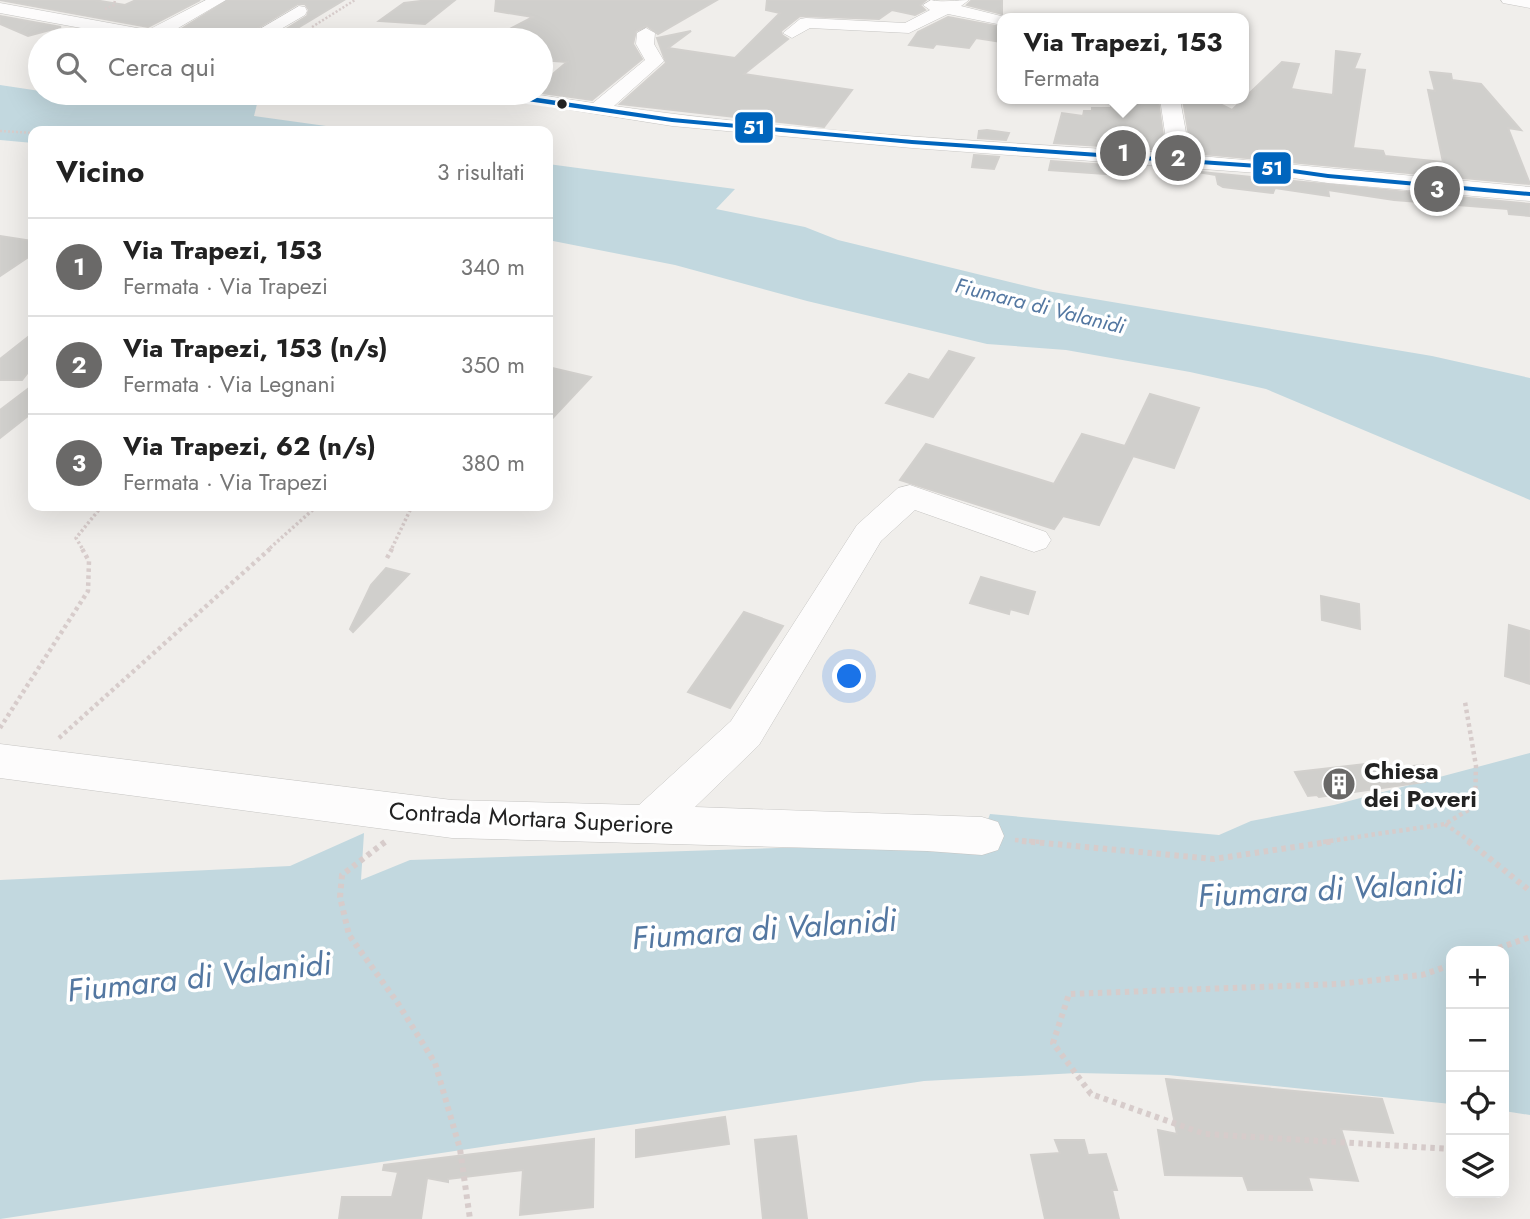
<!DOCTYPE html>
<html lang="it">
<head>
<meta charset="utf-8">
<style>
	body { margin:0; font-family:Jost,sans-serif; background:#f6f6f6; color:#222 }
	.controls { position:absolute; right:21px; bottom:21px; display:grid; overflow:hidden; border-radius:14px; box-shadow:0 7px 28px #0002 }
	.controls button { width:63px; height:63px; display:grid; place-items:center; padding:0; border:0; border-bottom:2px solid #e0e0e0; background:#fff; color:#222; font:35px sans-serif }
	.you { position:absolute; left:850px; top:677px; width:24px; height:24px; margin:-18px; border:5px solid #fff; border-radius:50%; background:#1a73e8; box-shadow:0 0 0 10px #1a73e833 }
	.badge { display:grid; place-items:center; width:46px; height:46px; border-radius:50%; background:#6a6968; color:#fff; font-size:23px; font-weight:700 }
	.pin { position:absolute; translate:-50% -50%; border:4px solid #fff; box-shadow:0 2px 7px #0006 }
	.popup { position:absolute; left:997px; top:13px; width:252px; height:91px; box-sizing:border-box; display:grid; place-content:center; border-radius:14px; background:#fff; filter:drop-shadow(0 2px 5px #0005); font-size:23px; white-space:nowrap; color:#767676 }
	.popup b { font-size:26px; color:#222 }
	.popup::after { content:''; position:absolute; left:50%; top:100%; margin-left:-14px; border:14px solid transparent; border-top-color:#fff }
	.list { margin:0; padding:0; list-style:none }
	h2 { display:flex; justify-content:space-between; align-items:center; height:91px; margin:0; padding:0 28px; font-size:30px }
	h2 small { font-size:23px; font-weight:400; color:#767676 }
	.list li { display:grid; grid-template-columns:46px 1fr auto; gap:21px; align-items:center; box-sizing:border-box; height:98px; padding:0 28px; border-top:2px solid #e0e0e0 }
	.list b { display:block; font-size:26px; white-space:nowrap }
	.list p { margin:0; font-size:23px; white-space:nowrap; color:#767676 }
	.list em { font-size:23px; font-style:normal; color:#767676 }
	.icon { flex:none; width:38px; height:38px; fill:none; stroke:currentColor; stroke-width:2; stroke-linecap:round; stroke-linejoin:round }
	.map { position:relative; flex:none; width:1530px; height:1219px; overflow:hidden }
	.search { position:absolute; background:#fff; box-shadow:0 7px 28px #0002; left:28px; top:28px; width:525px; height:77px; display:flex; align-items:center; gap:18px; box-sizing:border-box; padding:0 24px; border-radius:38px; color:#767676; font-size:26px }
	.panel { position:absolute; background:#fff; box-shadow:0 7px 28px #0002; left:28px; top:126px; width:525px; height:385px; border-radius:14px }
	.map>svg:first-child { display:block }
</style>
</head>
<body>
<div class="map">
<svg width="1530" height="1219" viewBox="0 0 1530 1219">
	<rect width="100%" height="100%" fill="#f0eeeb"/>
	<!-- water -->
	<g fill="#c2d8df">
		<polygon points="0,85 40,91 40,93 155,103 257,104 254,116 362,131 33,131 33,143 0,140"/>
		<polygon points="548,164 735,189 716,209 805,227 838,240 1047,291 1432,356 1530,378 1530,500 1266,389 1190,372 1066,350 987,344 807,301 675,265 548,240"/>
		<polygon points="1530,753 1530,1115 1504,1111 1504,951 1451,951 1451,1104 1168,1075 1077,1073 924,1081 0,1219 0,880 290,866 364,833 361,880 410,860 898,844 982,836 990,814 1219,835 1251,821 1334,805"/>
	</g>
	<!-- building -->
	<g fill="#d0cfcc" stroke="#d2d0cd" stroke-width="2">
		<polygon points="0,0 94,0 125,5 136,0 200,0 148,27"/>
		<polygon points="228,0 344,0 286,35 278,34 307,16 309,10 305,4 298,4 238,40 215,40 175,33"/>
		<polygon points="429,0 455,0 425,24 379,21 404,3"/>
		<polygon points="496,0 717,0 658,34 647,26 636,31 633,44 642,59 592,100 541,93 541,84 567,62 541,60 541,40 488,40 533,17 495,11"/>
		<polygon points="767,0 926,0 920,5 925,10 915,15 892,10 879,19 800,16 781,31 782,35 788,39 744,74 852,90 824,127 620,104 666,63 657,38 691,31 668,48 735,58 780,13 766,10"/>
		<polygon points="972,0 1002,0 1002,14 967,5"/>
		<polygon points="0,16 61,27 28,36 0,24"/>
		<polygon points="948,17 1002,27 1002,42 976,38 969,48 936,44 933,48 909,45 918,32"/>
		<polygon points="1336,51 1360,54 1354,69 1365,70 1353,148 1383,151 1385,156 1443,162 1428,90 1435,91 1430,72 1451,74 1452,80 1481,84 1521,130 1508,128 1530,184 1192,153 1183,100 1222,105 1232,110 1282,62 1299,64 1291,89 1333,95"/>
		<polygon points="1130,99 1158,99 1165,150 1054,143 1062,113 1083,116 1084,111 1092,111 1092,108 1111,108 1111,104 1130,105"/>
		<polygon points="987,130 1009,133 1006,140 978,138 979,131"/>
		<polygon points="974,155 999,157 994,169 972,167"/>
		<polygon points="1051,161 1134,167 1134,176 1049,170"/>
		<polygon points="1191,171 1530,204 1530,216 1509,214 1508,209 1394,200 1328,190 1329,196 1275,188 1273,193 1223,187 1218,184 1216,175"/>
		<polygon points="0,236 33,241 33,254 0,276"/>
		<polygon points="33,333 33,366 22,380 0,380 0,359"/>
		<polygon points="949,351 974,358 933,417 886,403 909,374 929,380"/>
		<polygon points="548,367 591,377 548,423"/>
		<polygon points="33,385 33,412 0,438 0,410"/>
		<polygon points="1150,394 1199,408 1174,468 1133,456 1099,525 1063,516 1054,529 900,480 926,444 1054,484 1082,434 1125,446"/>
		<polygon points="386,568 409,574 353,632 350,629 371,585"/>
		<polygon points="981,577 1035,592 1028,614 1010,609 1009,614 970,603"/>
		<polygon points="1321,596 1359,604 1360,629 1322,620"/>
		<polygon points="744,612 783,626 730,708 688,692"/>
		<polygon points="1509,625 1530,631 1530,684 1505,676"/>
		<polygon points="1365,764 1369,770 1423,765 1425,782 1319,797 1317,795 1308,796 1295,772"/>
		<polygon points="1166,1079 1382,1099 1393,1133 1341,1129 1358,1181 1308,1177 1312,1190 1248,1190 1243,1176 1165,1175 1158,1130 1177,1134"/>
		<polygon points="725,1117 729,1144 636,1157 636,1130"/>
		<polygon points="796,1136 807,1219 763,1219 755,1140"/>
		<polygon points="594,1139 593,1207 520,1215 523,1170 448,1179 448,1182 427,1178 421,1219 339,1219 342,1197 392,1197 398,1172 383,1170 384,1165"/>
		<polygon points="1055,1140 1084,1140 1088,1155 1106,1154 1117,1190 1112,1190 1119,1219 1045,1219 1031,1155 1060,1153"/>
	</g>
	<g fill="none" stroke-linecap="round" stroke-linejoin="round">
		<defs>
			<g id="minor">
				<polygon points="206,0 226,0 168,34 179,36 182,40 146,40 0,13 0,3 148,30"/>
				<path d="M931 0C944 3 956 0 969 0L961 6 1009 18H1002V25L948 14 909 33 810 28 792 38 783 33 800 19 806 18 905 23 930 10 923 5Z"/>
				<polygon points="1501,0 1530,0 1530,8 1503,3"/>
				<polygon points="299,6 305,7 307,11 305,15 262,40 241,40"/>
				<path d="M646 28 655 33 654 44 664 61 614 106C797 132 984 141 1168 153L1160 99H1180L1190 155 1530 187V201L1328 183 1258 173 912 148 672 126 490 97 487 93H525L593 103 645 60 636 44 637 33Z"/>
				<polygon points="910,485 1046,532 1051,540 1046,548 1034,552 915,510 881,541 759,745 695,807 982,817 998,822 1004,836 998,850 982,855 927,851 452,838 0,778 0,744 452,800 639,805 731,721 857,525 898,488"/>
			</g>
		</defs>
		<!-- minor casing -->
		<use href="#minor" stroke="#c6c5c3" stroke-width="1"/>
		<!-- path-far3 -->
		<g stroke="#d7cccb" stroke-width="2.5" stroke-dasharray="2 2" stroke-linecap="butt">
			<polyline points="105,9 114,5 115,0"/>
			<polyline points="312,27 355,0"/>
			<polyline points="0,131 33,133"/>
		</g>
		<!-- path-far2 -->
		<g stroke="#d7cccb" stroke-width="3.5" stroke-dasharray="2.5 2.5" stroke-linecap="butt">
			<polyline points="82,548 76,538 102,506"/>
			<polyline points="270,548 317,506"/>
			<polyline points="392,548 412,506"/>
		</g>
		<!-- path-far1 -->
		<g stroke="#d7cccb" stroke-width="4.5" stroke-dasharray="3.5 3.5" stroke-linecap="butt">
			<polyline points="387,558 393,547"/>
			<polyline points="0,728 88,591 89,561 81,547"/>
			<polyline points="59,738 272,547"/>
			<polyline points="1445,824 1471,842"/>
			<polyline points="1015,840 1041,842"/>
			<polyline points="1323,842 1445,824 1475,806 1476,766 1465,702"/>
		</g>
		<!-- path -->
		<g stroke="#d7cccb" stroke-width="6" stroke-dasharray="4.5 4.5" stroke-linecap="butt">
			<polyline points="1022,841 1214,859 1335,841"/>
			<polyline points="1468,841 1530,891"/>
			<polyline points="385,842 342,875 340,897 349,935 397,1002 435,1063 460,1149 470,1219"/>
			<polyline points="1490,951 1530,937"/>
			<polyline points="1451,965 1422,975 1339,984 1069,994 1053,1043 1091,1094 1205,1134 1451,1149"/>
		</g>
		<!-- minor -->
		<use href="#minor" fill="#fdfcfc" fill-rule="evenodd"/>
		<defs>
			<polygon id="bus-1" points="494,93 504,93 672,118 912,140 1258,164 1328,174 1530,192 1530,196 1328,178 1258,168 912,144 672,122 520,100"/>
		</defs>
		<!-- bus-1 casing -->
		<use href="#bus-1" stroke="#fff" stroke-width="6"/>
		<!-- bus-1 -->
		<use href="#bus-1" fill="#0065bd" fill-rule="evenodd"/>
	</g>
	<!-- icons -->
	<defs>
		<symbol id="building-disc" viewBox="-11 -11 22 22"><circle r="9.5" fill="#6a6968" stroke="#fff"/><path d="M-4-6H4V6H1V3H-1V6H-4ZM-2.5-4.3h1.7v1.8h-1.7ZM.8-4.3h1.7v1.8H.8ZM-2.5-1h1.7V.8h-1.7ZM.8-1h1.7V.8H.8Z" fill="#fff"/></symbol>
	</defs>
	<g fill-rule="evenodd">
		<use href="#building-disc" x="1320" y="765" width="38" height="38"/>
	</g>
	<!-- markers -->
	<circle fill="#222" stroke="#fff" stroke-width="2.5" cx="562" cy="104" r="6"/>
	<g text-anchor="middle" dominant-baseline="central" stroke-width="7" stroke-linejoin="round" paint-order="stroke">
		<!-- far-water labels -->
		<g font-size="21" font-style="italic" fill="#5377a1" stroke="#fff">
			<text transform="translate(1040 306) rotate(14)">Fiumara di Valanidi</text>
		</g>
		<!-- poi labels -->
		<g font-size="24" font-weight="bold" fill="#222" stroke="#fff" text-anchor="start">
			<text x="1364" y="770">Chiesa<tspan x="1364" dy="28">dei Poveri</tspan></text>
		</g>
		<!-- street labels -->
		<g font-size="24" fill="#222" stroke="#fff">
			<text transform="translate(531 818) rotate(3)">Contrada Mortara Superiore</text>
		</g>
		<!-- near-water labels -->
		<g font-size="32" font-style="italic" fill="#5377a1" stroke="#fff">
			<text transform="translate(1330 889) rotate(-3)">Fiumara di Valanidi</text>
			<text transform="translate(764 929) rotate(-4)">Fiumara di Valanidi</text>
			<text transform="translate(199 977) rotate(-6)">Fiumara di Valanidi</text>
		</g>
	</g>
	<g stroke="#fff" stroke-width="2.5">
		<rect x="734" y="111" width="40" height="33" rx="7" fill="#0065bd"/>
		<rect x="1252" y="151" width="40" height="34" rx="7" fill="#0065bd"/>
	</g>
	<g font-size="19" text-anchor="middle" font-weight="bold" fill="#fff">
		<text x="754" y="134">51</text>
		<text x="1272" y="175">51</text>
	</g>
</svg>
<div class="controls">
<button>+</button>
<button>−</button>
<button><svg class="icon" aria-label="locate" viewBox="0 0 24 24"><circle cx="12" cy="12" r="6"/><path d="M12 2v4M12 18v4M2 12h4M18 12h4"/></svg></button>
<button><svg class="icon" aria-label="layers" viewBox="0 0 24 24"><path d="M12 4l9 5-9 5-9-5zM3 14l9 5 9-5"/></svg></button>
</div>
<div class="you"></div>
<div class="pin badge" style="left:1123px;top:153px">1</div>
<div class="popup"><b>Via Trapezi, 153</b>Fermata</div>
<div class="pin badge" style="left:1178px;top:158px">2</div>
<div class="pin badge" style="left:1437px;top:189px">3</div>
<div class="search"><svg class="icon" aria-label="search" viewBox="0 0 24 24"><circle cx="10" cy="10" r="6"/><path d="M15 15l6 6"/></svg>Cerca qui</div>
<section class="panel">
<h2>Vicino<small>3 risultati</small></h2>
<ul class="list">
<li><span class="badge">1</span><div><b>Via Trapezi, 153</b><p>Fermata · Via Trapezi</p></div><em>340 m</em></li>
<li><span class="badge">2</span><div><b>Via Trapezi, 153 (n/s)</b><p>Fermata · Via Legnani</p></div><em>350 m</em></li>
<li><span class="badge">3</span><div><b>Via Trapezi, 62 (n/s)</b><p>Fermata · Via Trapezi</p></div><em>380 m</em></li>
</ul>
</section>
</div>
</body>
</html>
